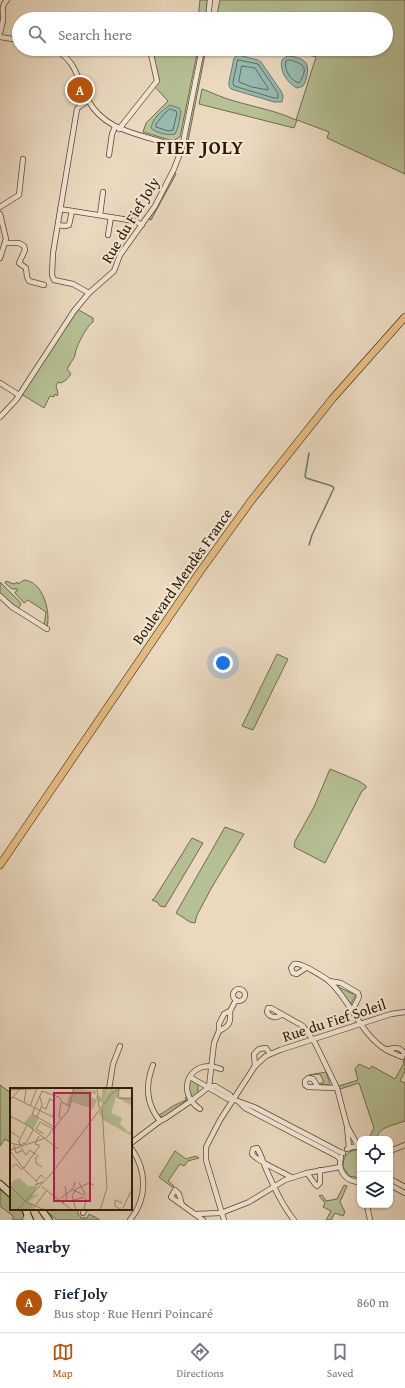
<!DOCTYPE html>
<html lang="en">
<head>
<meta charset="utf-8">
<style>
	body { margin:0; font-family:"Gentium Book Plus",serif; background:#f2f2f3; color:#1f2937 }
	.controls { position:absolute; right:12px; bottom:12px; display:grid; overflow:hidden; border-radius:8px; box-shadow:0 1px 3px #0004 }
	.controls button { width:36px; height:36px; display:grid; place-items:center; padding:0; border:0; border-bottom:1px solid #e0e1e3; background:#fff; color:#1f2937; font:20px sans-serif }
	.you { position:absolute; left:223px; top:663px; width:14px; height:14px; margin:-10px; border:3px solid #fff; border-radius:50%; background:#1a73e8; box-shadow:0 0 0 6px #1a73e833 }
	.badge { display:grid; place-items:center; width:26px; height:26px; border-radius:50%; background:#b45309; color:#fff; font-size:13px; font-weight:700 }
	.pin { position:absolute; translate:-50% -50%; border:2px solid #fff; box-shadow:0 1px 4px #0006 }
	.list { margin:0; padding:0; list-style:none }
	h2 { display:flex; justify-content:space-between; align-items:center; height:52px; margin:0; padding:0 16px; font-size:17px }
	h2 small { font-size:13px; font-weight:400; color:#747a83 }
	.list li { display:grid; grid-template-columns:26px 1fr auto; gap:12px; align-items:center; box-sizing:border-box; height:60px; padding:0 16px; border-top:1px solid #e0e1e3 }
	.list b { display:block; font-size:15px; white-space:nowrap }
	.list p { margin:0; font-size:13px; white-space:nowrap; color:#747a83 }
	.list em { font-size:13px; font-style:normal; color:#747a83 }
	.icon { flex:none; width:22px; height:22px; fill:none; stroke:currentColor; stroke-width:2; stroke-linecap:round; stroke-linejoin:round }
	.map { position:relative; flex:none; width:405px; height:1220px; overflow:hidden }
	.search { position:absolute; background:#fff; box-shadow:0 1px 3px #0004; left:12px; right:12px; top:12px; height:44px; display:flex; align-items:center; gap:10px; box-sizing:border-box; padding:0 14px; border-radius:22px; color:#747a83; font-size:15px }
	.sheet { height:112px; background:#fff }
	nav { display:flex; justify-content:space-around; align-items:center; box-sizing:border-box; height:56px; border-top:1px solid #e0e1e3; background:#fff; font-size:11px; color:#747a83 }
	nav a { display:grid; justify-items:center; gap:2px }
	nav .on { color:#b45309 }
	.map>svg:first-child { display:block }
</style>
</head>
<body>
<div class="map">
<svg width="405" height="1220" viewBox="0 0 405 1220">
	<rect width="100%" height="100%" fill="#ead9bf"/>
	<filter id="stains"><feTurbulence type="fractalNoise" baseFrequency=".005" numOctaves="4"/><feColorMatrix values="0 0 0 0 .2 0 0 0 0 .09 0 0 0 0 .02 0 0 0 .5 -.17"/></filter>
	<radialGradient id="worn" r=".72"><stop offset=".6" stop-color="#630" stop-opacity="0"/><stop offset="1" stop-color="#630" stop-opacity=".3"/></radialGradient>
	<!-- green -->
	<g fill="#b5c094" stroke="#706c4c">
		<polygon points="200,0 208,0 205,19 198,19"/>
		<path d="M220 0H405V174L327 138 329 132 297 120 294 128 199 104 202 89C213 93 223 98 234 101 255 107 277 111 296 120L316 57 289 49H386V19H216Z"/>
		<polygon points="154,49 198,49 180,137 173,141 143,132 146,123 168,101 155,87 159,81 153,56"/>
		<polygon points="204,49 206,49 188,141 185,140"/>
		<polygon points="173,173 176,174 151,220 149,219"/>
		<path d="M77 309 93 318V322C87 325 74 350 75 356L67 369 71 374 66 380 61 383 58 382 56 386 58 393 57 396 55 394 54 397 50 396 44 408 21 394Z"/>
		<path d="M24 580C43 581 51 612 47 627L44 626 46 612 28 600 24 603 15 593V592L17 591V589H12L5 583 6 581 14 584 17 582 18 584Z"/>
		<polygon points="0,582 19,601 21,604 18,609 0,594"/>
		<polygon points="277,654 288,659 253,730 242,726"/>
		<polygon points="330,769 359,781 366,786 366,788 362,791 325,863 294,847 295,841 314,807"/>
		<polygon points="225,827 244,834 212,887 197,915 195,923 190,922 176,913"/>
		<polygon points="192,838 203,843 165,907 160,906 157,902 152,900 154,899"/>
		<polygon points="337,984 340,984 338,987 353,994 354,991 356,994 351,1004 350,1004 336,986"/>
		<path d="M405 1057V1071L400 1081 405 1083V1121C395 1125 377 1127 377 1139H363L369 1138 374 1128 359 1083 340 1089 339 1086 358 1080 355 1069 359 1064 370 1069 372 1066 395 1079 404 1063 403 1062Z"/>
		<polygon points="326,1072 330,1084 329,1085 319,1084 324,1082 320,1074 309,1075"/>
		<polygon points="190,1080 198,1084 198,1094 191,1098 188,1088"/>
		<polygon points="0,1085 11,1093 11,1143 5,1139 0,1146"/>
		<polygon points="187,1097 188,1100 164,1117 158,1116 173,1106 186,1100 185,1098"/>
		<path d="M355 1150H360V1178L349 1176 343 1167C343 1158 346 1152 355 1150Z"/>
		<polygon points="175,1151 186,1159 196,1156 199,1158 188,1161 184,1166 180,1164 168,1181 174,1186 172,1187 159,1177"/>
		<polygon points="344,1185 347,1186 340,1202 345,1212 343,1216 335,1213 331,1220 326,1220 331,1211 323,1207 325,1203 319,1196 322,1195 326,1201 337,1199"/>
		<polygon points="0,1186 11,1196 11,1209 23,1209 24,1217 23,1220 13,1220 13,1216 0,1206"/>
		<polygon points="45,1209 78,1209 78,1214 81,1218 87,1218 89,1214 100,1220 57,1220 50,1214 48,1215"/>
	</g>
	<!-- water -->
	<g fill="#98bab1" stroke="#6d7a6b">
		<polygon points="238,55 258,60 261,62 281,91 283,96 282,102 274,102 231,89 229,86 229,82 234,58"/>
		<path d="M287 56C293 56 302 58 305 62 310 66 307 81 303 86 302 87 300 87 297 88 287 83 279 70 282 60Z"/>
		<path d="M170 105 179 108 181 111 178 127 175 134C168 136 156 133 151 128 153 118 161 111 170 105Z"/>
	</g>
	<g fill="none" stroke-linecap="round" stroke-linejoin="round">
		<!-- shore -->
		<g stroke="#626a5a" stroke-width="1">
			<polygon points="238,60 258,64 278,93 278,98 274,98 234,86 233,83"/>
			<path d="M290 60C306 64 308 69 299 83 291 81 283 69 286 61Z"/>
			<polygon points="242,66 255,68 268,88 268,90 252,87 239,82"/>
			<polygon points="170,109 176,111 177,113 173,130 168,131 156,127 156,124 164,114"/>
		</g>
		<!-- stream -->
		<polyline stroke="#6d7a6b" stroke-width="1.5" points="309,453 305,476 306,478 332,486 334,488 312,535 309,545"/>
		<defs>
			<g id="street">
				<polyline points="208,19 210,0"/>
				<path d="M0 33C1 28 3 23 3 19 4 10 0 8 7 0"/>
				<polyline points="0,37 19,40"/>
				<path d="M55 49C79 64 76 79 88 100 101 124 124 131 149 138 160 141 171 145 182 148"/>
				<polyline points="88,101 80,106 77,109 53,253 52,275 54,280 73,284 89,293"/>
				<polyline points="119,129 157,81 151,54 149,53 141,51"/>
				<polyline points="109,155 112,134 115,127"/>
				<polyline points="0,207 19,195 23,159"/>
				<polyline points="60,209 135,221 142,225"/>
				<polyline points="0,214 6,239 0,258"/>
				<polyline points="100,215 103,192"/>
				<polyline points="58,225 65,226 69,225 72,211"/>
				<polyline points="108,235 111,217"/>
				<polyline points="6,243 19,243 24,246 25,250 19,263 26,268 27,277 29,281 44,285"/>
				<polyline points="0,383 19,395"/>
				<polyline points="0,417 16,400 74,311 89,293 114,271 120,255 155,206 174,169 182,148 202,49"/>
				<polyline points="0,596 12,607 47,629"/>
				<path d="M306 968 297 974 293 973 291 968 294 964C299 963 303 966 308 968 315 972 323 976 329 981 352 1002 360 1035 388 1051L402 1057 404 1053C400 1046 393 1048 386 1050"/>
				<polyline points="329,981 341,983 358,993 359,997 352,1011"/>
				<circle cx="239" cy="995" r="6"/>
				<path d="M282 1014C277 1019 270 1018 267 1012L268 1008H271L303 1026 315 1043 337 1088 347 1126 349 1148"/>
				<path d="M219 1031C230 1026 231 1022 230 1011"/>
				<path d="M153 1065C145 1085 146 1104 160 1121"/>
				<polyline points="255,1066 254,1054 259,1049 266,1048 270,1054"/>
				<polyline points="190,1077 228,1099 235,1100 254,1107 340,1152 343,1153"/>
				<polyline points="209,1087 214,1043 219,1031 219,1024 224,1014 230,1011 236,1000"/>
				<polyline points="318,1087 313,1079 308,1078 305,1081 305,1085 308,1087 337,1088"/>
				<polyline points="109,1089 113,1064 120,1046"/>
				<polyline points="239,1102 245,1108 337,1156 340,1159"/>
				<path d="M200 1109C173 1091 192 1056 221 1069"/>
				<polyline points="347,1126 358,1146"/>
				<polyline points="131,1143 160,1121 166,1118 191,1101 209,1087 215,1086 230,1095 233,1099"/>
				<polyline points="347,1149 352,1147 360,1146"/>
				<polyline points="390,1151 405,1145"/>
				<path d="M341 1157C337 1171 346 1182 360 1182"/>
				<polyline points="307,1173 315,1184 317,1186 320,1183 320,1170"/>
				<path d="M291 1177C282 1172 257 1161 252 1154L253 1149 257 1148C261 1154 263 1162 266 1169 274 1187 282 1205 294 1220"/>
				<polyline points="390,1179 405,1187"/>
				<polyline points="390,1185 405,1193"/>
				<polyline points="182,1205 179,1194 175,1190 171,1197 203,1220"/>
				<polyline points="367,1205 370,1220"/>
				<polyline points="83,1213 85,1209"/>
				<polyline points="195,1214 221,1213 249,1202 285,1180 307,1173 340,1167"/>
				<polyline points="25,1220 29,1209"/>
				<path d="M130 1220C148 1198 147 1170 131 1148"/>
				<polyline points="224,1220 206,1160 206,1147 220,1120 255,1066 266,1056 280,1050 391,1014 405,1012"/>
			</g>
			<g id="secondary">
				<polyline points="0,1184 11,1194"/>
				<polyline points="25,1209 30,1220"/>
				<polyline points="41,1209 49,1220"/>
			</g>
			<polyline id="primary" points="0,865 199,573 251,501 333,398 405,317"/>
		</defs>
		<!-- street casing -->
		<use href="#street" stroke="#5c4932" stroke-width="6"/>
		<!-- secondary casing -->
		<use href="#secondary" stroke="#2c1903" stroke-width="8"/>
		<!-- primary casing -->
		<use href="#primary" stroke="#2c1903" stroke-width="8"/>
		<!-- street -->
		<use href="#street" stroke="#f1e6d5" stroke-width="4.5"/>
		<!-- secondary -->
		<use href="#secondary" stroke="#f1e6d5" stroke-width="6"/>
		<!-- primary -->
		<use href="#primary" stroke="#e5bc80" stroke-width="7"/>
	</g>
	<g text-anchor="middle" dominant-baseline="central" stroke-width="4" stroke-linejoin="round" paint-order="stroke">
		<!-- street labels -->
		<g font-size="15" fill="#2c1903" stroke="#f1e6d5">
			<text transform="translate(130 220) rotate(-59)">Rue du Fief Joly</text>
			<text transform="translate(182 576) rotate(-55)">Boulevard Mendès France</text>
			<text transform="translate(334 1020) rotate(-18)">Rue du Fief Soleil</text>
		</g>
		<!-- district labels -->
		<g font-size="19" font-weight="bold" letter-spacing="1" fill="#2c1903" stroke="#f1e6d5">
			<text x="200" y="147">FIEF JOLY</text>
		</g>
	</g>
	<!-- overview -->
	<g transform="translate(10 1088)">
		<rect width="122" height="122" fill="#ead9bf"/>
		<path d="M63 0 86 3V6L82 5 81 9 87 12 86 8 92 9V0L99 1 93 15 87 12 83 21 62 14 60 20 57 16 58 9 61 7ZM103 0V2L110 0 108 9H121L122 18 106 9 101 25 112 30 110 36 118 44 122 43 120 47 93 32 89 25ZM21 26 29 30 23 42 14 35ZM9 90 18 98H27L23 107 29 106 18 114 24 116 21 122H0V98L3 93Z" fill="#b5c094"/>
		<path fill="none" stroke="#9e8c74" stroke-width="1" d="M87 0 89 20M109 1 108 10 121 11M0 2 40 0M32 3 22 26 46 40M32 3 49 9 53 15 60 18M3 9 43 29 44 13 40 11M0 12 10 1M51 14 49 29 52 31M14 15 16 2M95 16 101 6 108 1M20 18 27 0M32 19 36 21 40 10M0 28 19 38 48 61M27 29 32 17 30 9M0 43 10 50M34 46 26 41 30 34 43 41M29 48 25 56 29 57M36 50 58 23 64 0M0 55 9 57 16 55 23 42M4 57 6 65 12 63M10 58 9 53 17 37M11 60 16 67 20 62 29 69M0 62 36 50M0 63 13 80M26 69V75L32 79M2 79 6 76 12 82M13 81 30 57M14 81 27 94M0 87V98L15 113M26 93 31 87 34 90M28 95 25 97 33 94M69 95 76 107M32 99 62 122M61 101 74 107M51 110 63 101 65 94M61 113 74 109M16 114 35 122M53 115 57 110 55 98M7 122 41 86 91 20 102 0M22 122 37 102M66 122 62 108 66 101 79 95 84 97M74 122 76 110M90 122 97 100 92 21M111 122 105 118V112L112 115M112 122 122 101"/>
		<path fill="#c2185b" fill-opacity="0.15" stroke="#c2185b" stroke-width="2" d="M44 5H80V113H44Z"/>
		<rect width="122" height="122" fill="none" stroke="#2c1903" stroke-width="2"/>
	</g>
	<rect width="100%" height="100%" filter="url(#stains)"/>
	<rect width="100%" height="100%" fill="url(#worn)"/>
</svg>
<div class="controls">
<button><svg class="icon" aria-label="locate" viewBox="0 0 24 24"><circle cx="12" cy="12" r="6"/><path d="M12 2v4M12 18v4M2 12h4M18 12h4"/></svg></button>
<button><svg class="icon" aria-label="layers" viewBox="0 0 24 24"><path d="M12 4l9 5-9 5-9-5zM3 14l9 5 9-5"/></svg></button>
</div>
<div class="you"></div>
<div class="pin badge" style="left:80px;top:90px">A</div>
<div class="search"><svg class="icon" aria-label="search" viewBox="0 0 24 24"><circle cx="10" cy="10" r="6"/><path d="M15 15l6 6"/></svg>Search here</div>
</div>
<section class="sheet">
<h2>Nearby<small></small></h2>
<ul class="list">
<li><span class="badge">A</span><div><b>Fief Joly</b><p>Bus stop · Rue Henri Poincaré</p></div><em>860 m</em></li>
</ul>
</section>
<nav>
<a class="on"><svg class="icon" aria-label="map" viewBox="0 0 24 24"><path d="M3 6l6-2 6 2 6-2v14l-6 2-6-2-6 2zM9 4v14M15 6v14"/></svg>Map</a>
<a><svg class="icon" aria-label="directions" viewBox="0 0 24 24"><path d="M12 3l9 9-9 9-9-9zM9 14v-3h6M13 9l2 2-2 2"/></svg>Directions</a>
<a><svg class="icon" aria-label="saved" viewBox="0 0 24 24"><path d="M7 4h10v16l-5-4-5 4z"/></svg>Saved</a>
</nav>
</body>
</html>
